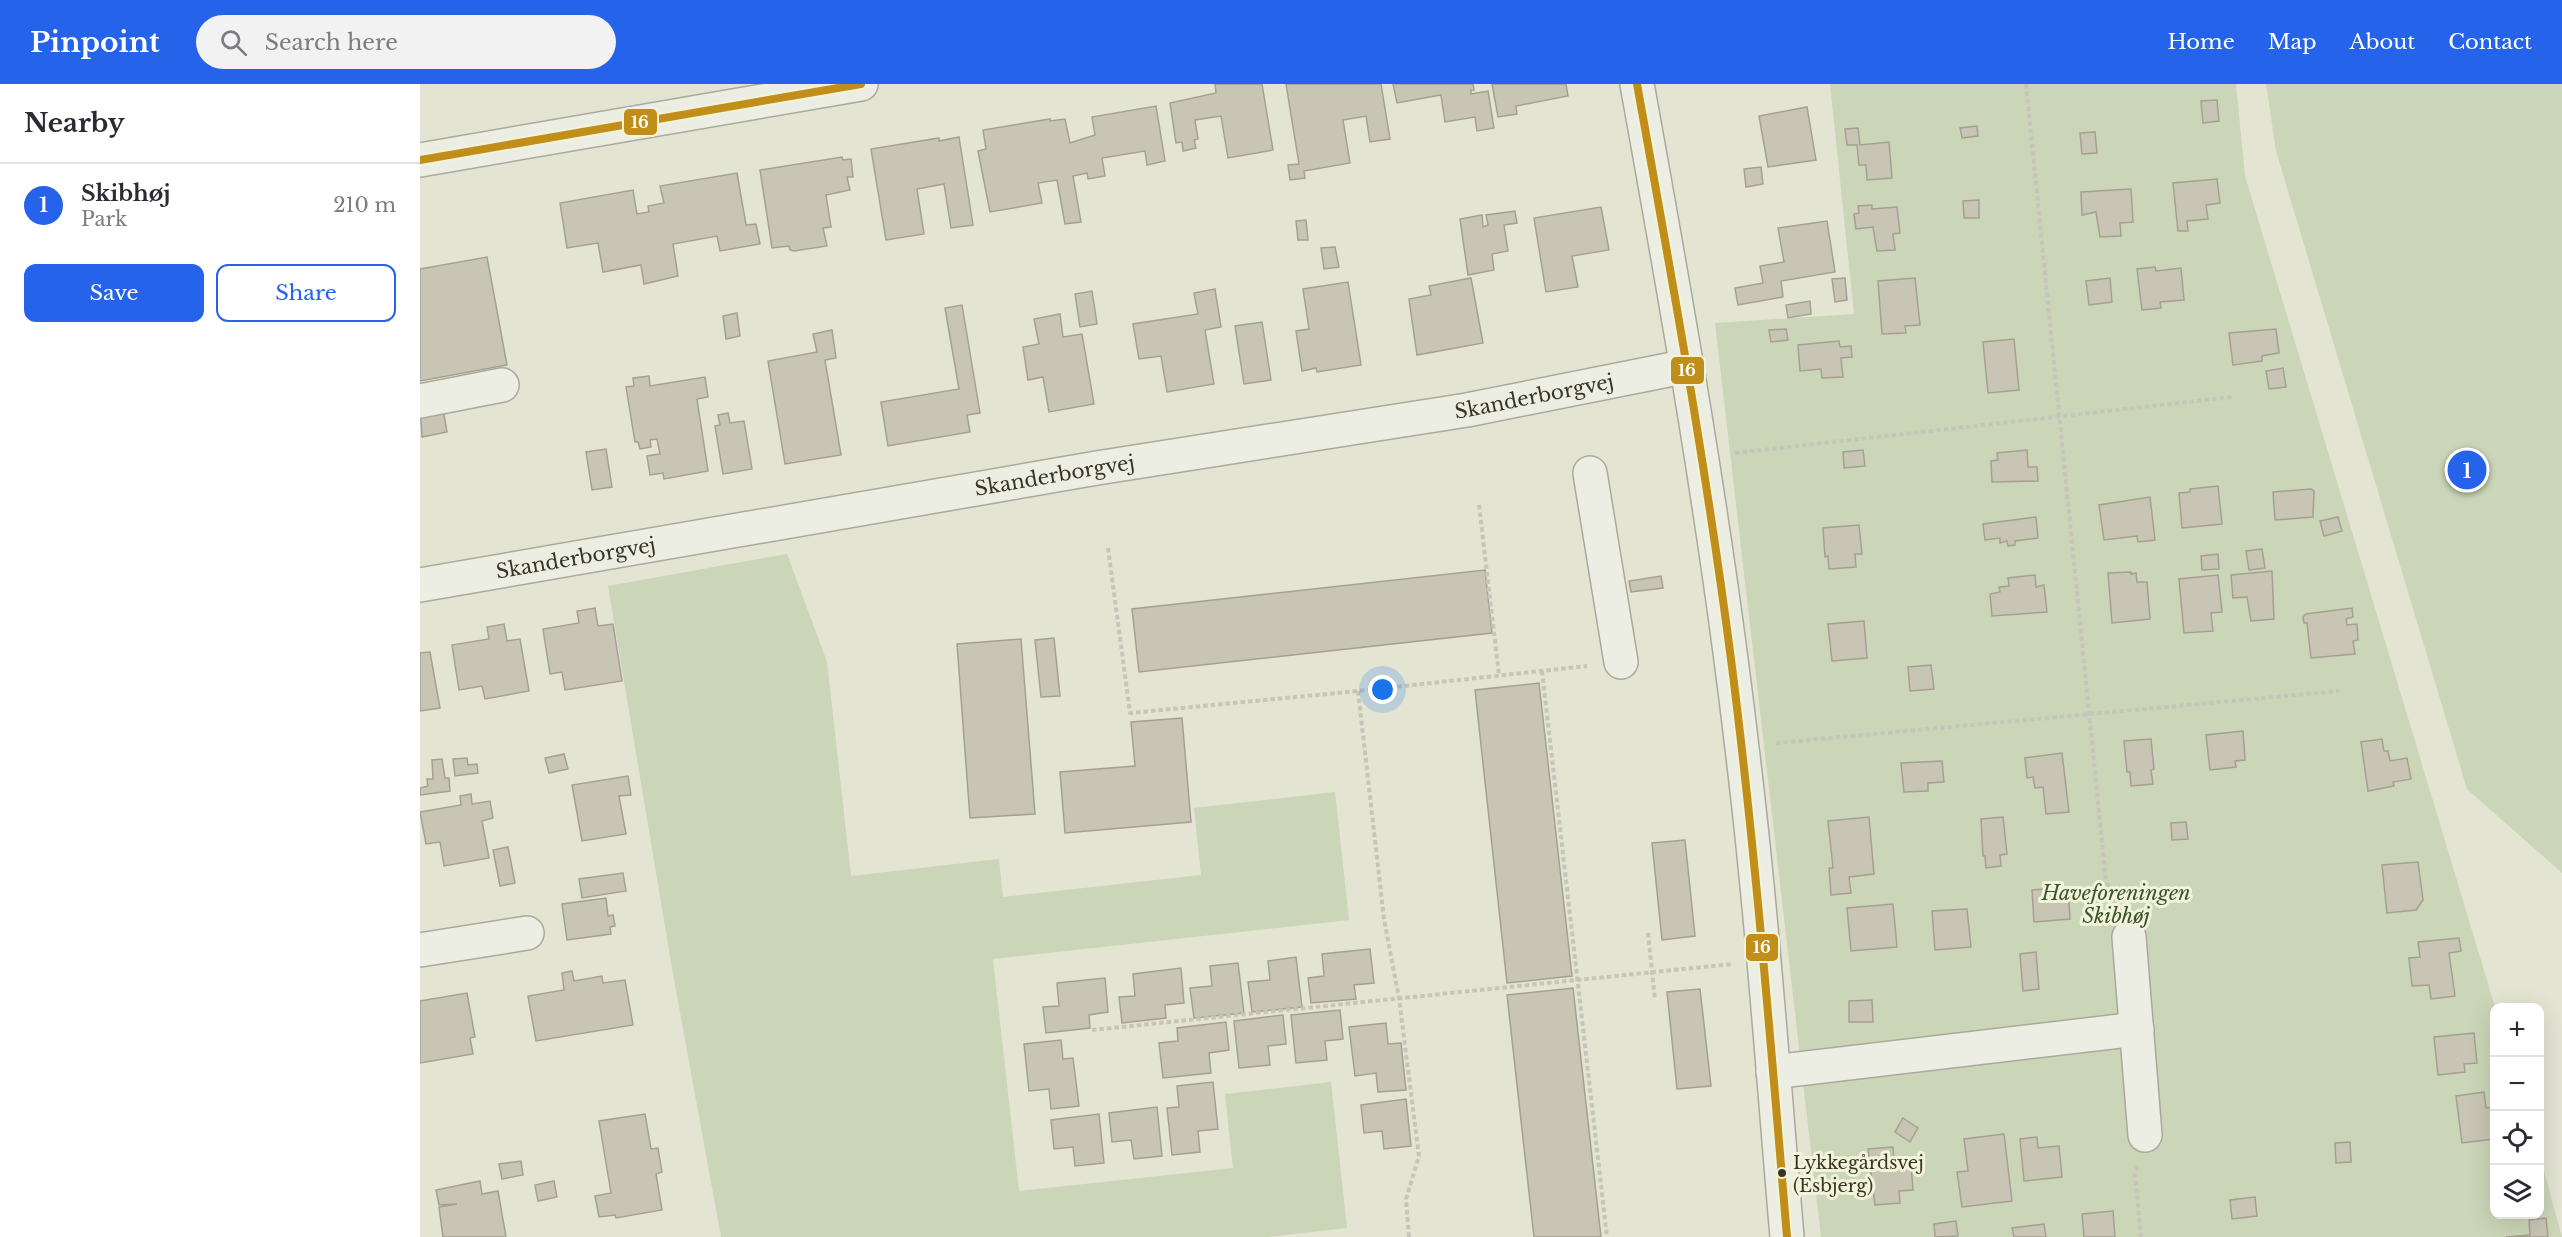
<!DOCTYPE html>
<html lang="en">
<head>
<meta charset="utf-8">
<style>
	body { margin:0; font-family:"Libre Baskerville",serif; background:#f2f2f3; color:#2b2b33 }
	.controls { position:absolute; right:18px; bottom:18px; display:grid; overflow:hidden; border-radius:12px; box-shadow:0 6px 24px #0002 }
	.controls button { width:54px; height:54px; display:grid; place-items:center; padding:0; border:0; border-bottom:2px solid #e1e1e2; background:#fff; color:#2b2b33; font:30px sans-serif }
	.you { position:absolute; left:963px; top:606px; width:21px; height:21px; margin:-15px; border:4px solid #fff; border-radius:50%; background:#1a73e8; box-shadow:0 0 0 9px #1a73e833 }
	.badge { display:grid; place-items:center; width:39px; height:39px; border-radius:50%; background:#2563eb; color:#fff; font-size:20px; font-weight:700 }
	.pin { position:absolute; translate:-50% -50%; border:3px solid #fff; box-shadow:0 2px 6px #0006 }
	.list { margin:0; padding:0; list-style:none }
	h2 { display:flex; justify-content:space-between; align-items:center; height:78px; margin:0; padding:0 24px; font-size:26px }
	h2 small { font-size:20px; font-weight:400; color:#7c7c81 }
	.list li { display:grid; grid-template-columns:39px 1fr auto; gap:18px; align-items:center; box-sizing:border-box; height:84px; padding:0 24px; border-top:2px solid #e1e1e2 }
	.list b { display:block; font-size:22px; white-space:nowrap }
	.list p { margin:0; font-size:20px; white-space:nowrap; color:#7c7c81 }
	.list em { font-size:20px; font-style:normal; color:#7c7c81 }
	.actions { display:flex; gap:12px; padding:18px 24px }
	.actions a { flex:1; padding:14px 0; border:2px solid #2563eb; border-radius:12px; text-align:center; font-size:21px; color:#2563eb }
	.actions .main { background:#2563eb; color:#fff }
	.icon { flex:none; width:33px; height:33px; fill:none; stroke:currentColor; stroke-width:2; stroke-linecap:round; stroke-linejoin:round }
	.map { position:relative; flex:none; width:2142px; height:1153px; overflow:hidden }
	header { display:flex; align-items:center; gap:36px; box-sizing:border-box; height:84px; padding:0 30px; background:#2563eb; color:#fff }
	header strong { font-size:28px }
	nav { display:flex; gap:33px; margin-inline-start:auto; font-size:21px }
	.search { width:420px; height:54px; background:#f2f2f3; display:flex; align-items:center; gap:15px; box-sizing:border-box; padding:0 21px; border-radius:33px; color:#7c7c81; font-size:22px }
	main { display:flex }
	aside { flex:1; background:#fff }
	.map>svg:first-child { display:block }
</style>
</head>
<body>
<header>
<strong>Pinpoint</strong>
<div class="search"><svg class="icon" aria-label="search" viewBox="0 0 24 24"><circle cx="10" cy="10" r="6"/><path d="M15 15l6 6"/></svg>Search here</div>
<nav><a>Home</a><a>Map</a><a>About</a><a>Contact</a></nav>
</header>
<main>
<aside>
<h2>Nearby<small></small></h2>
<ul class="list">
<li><span class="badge">1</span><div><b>Skibhøj</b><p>Park</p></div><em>210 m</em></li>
</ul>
<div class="actions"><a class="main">Save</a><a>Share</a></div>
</aside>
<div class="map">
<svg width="2142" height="1153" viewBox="0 0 2142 1153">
	<rect width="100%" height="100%" fill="#e4e4d3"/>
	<!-- green -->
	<g fill="#cbd5b7">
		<polygon points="1410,0 1816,0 1825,92 2075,923 2074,1130 2120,1130 2120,1072 2142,1153 1401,1153 1295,239 1434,230"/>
		<polygon points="1846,0 2142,0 2142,789 2047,705 1856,67"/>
		<polygon points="367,470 407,578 431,792 579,775 583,813 781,791 774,724 915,708 929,836 573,875 599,1107 813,1084 805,1010 911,998 927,1144 847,1153 301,1153 253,890 188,502"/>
	</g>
	<!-- building -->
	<g fill="#c8c5b4" stroke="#a4a192" stroke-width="1.5">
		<polygon points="795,0 842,0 853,66 808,74 801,32 775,36 778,55 774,56 776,64 763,67 762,58 756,59 750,19 796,9"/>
		<polygon points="866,0 961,0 970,55 950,58 946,32 923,36 930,79 884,87 885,94 870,96 868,81 879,80"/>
		<polygon points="973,0 1053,0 1054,6 1051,6 1051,10 1068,7 1074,44 1057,47 1055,33 1025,38 1021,11 977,19"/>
		<polygon points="1072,0 1146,0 1148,12 1096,22 1097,30 1078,33"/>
		<polygon points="1797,16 1799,37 1783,39 1781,17"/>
		<polygon points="736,22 745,77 727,81 725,67 682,74 685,92 668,95 667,89 653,92 661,138 645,140 637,96 618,99 622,119 570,128 558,67 566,65 563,46 630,35 630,37 645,35 650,59 675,51 672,33"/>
		<polygon points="1387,23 1396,76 1348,83 1339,32"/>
		<polygon points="1557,42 1558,52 1542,54 1540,44"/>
		<polygon points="1438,44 1440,61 1469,58 1472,94 1447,96 1446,81 1439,81 1437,61 1427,61 1425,45"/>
		<polygon points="1675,48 1677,69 1662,70 1660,49"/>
		<polygon points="539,53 553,141 531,144 524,100 497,105 504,150 466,156 451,65 519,54 519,57"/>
		<polygon points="422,73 423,76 431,75 433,93 427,93 430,106 406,111 411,143 403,144 407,162 374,167 370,166 369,162 352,164 340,86"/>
		<polygon points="1341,83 1343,100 1326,103 1324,85"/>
		<polygon points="317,89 326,141 336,140 340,160 300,167 297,152 253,160 258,192 224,200 221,181 183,188 178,159 147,164 140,119 213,106 217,130 229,128 228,122 244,119 240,102"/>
		<polygon points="1797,95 1800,119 1786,121 1788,135 1767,137 1768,147 1758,147 1753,99"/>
		<polygon points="1711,105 1713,138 1700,139 1701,152 1680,153 1676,128 1662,131 1661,108"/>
		<polygon points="1559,116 1559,134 1544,134 1543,117"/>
		<polygon points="1452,121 1452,125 1477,123 1480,149 1473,150 1475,166 1457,167 1453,143 1436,145 1434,130 1439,129 1438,122"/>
		<polygon points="1181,123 1189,166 1152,172 1158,203 1126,208 1114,134"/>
		<polygon points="1095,127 1097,139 1084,141 1088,167 1072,170 1074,186 1048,191 1040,135 1062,131 1063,143 1068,141 1066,131"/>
		<polygon points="886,136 888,156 878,156 876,137"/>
		<polygon points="1407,137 1415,188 1361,197 1363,213 1318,221 1315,204 1343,199 1340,182 1364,178 1358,144"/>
		<polygon points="915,163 919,183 904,185 901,164"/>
		<polygon points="67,173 87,281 0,297 0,185"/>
		<polygon points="1735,183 1736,187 1761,184 1764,216 1740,218 1741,224 1722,226 1717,185"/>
		<polygon points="1051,194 1063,259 997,271 989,215 1011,211 1009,202"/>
		<polygon points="1425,194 1427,216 1415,218 1412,195"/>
		<polygon points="1495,194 1500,241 1485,242 1486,249 1462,250 1458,197"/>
		<polygon points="1690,194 1692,218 1669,221 1666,197"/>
		<polygon points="928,198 941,281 897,288 896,284 882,287 876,247 889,245 883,205"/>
		<polygon points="795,205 801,243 785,246 794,300 747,308 741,272 719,275 713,240 778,230 774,209"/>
		<polygon points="672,207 677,240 660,243 655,210"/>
		<polygon points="1390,217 1391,230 1368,234 1366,221"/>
		<polygon points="542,221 560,329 547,331 550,348 468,362 461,318 539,305 525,224"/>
		<polygon points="317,229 320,252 306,255 303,232"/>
		<polygon points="640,230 643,253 662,250 674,320 629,328 623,293 608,296 603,263 619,260 614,235"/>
		<polygon points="842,238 851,296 824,300 815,242"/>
		<polygon points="1366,245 1368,256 1351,258 1349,246"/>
		<polygon points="1856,245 1859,269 1842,272 1842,277 1813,281 1809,249"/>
		<polygon points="412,246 416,274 405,276 421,371 365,380 348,277 397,268 393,250"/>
		<polygon points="1594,255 1599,306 1568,309 1563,258"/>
		<polygon points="1419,257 1420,263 1431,262 1432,273 1421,274 1423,293 1402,294 1401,285 1380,287 1378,261"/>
		<polygon points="1863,284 1866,303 1849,305 1846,287"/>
		<polygon points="229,292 230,302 285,293 288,313 277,315 288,387 244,395 243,389 230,391 227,372 240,370 237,355 230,356 231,363 220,365 218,358 215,358 206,303 214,302 213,294"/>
		<polygon points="22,319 27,348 2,353 0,323"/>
		<polygon points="308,329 310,339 324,337 332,385 303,390 295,342 300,341 298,331"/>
		<polygon points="186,365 192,403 172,406 166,368"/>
		<polygon points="1443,366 1445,382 1424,384 1423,368"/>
		<polygon points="1607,366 1608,383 1617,383 1618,397 1572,398 1571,377 1578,376 1577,369"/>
		<polygon points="1798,402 1802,440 1762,444 1759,409 1770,408 1770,405"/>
		<polygon points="1891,405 1894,407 1893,433 1855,436 1853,408"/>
		<polygon points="1730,413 1735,456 1718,458 1717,452 1684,456 1679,421"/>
		<polygon points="1616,433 1618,454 1595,457 1595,461 1588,462 1587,457 1580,459 1580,454 1565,456 1563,440"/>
		<polygon points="1918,433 1922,447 1904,452 1900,437"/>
		<polygon points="1439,441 1442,470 1435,470 1436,483 1409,485 1408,472 1405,473 1403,444"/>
		<polygon points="1842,465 1845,484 1829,486 1826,467"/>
		<polygon points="1798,470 1799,485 1782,486 1781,472"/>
		<polygon points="1065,486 1072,549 719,588 712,525"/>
		<polygon points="1852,487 1854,535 1831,537 1827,513 1813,514 1811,491"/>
		<polygon points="1711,488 1711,490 1716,489 1717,498 1727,498 1730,535 1692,539 1688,489"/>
		<polygon points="1615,491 1616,503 1624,501 1627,528 1572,532 1570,510 1580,508 1579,503 1589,502 1588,494"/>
		<polygon points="1798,491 1802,528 1791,529 1793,547 1764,549 1759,495"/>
		<polygon points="1241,492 1243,504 1211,508 1209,497"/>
		<polygon points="175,524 178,542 193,540 202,597 145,606 142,588 130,590 123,545 159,539 157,527"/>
		<polygon points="1932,524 1933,533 1926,535 1927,541 1937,540 1938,556 1933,557 1935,570 1891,574 1887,539 1884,539 1883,533 1886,530"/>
		<polygon points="1444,537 1447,574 1412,577 1408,540"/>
		<polygon points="84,540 87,557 100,555 109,607 65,615 62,602 39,606 32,561 69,555 67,543"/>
		<polygon points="634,554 640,612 621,613 615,556"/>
		<polygon points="601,555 615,730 550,734 537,560"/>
		<polygon points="10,568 20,624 0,627 0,569"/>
		<polygon points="1511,581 1514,605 1490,607 1488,583"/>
		<polygon points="1119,599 1152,892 1087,899 1055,606"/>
		<polygon points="762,634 771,738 645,749 640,688 715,682 711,638"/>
		<polygon points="1823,647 1825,676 1815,677 1816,683 1790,686 1786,651"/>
		<polygon points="1731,655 1734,685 1731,686 1733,700 1711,702 1710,688 1707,688 1704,657"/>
		<polygon points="1962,655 1964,667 1968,667 1970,677 1987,674 1991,695 1973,698 1974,702 1948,707 1941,658"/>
		<polygon points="1642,669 1649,728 1626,730 1623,703 1615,704 1613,693 1607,694 1605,674"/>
		<polygon points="144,670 148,685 129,689 125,674"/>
		<polygon points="47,674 48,681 57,680 58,689 35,692 33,675"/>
		<polygon points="22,675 25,694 29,694 30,707 0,711 0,704 8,702 7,695 13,695 12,676"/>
		<polygon points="1522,677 1524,698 1508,699 1508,707 1484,708 1481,679"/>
		<polygon points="208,692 211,711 199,712 206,750 162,757 152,701"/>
		<polygon points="51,710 52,720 70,717 73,734 62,737 69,774 24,782 20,758 6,760 0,728 41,721 40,712"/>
		<polygon points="1449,733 1454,790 1429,793 1431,809 1411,811 1409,784 1413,784 1408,737"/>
		<polygon points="1583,733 1587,770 1580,771 1581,782 1566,784 1565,772 1563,772 1561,735"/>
		<polygon points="1766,738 1768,755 1752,756 1751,739"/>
		<polygon points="1265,756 1275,852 1242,856 1232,759"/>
		<polygon points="88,763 95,799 80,802 73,766"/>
		<polygon points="1998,778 2003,816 1996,826 1967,829 1962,781"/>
		<polygon points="203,789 206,807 162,814 159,795"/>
		<polygon points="1648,803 1650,835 1614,838 1612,806"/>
		<polygon points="186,814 188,832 193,831 195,842 190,843 191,850 147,856 142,820"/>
		<polygon points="1473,820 1477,863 1431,867 1427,824"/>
		<polygon points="1547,825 1551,863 1515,866 1512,827"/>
		<polygon points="2039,854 2041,867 2029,869 2035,912 2011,915 2009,901 1992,902 1989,874 2000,873 1998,858"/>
		<polygon points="950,865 954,899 934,901 936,915 891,919 888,894 904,892 902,870"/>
		<polygon points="1616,868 1619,905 1603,907 1600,870"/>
		<polygon points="876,873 882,923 832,928 828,898 850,896 848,877"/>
		<polygon points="818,879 824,929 774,934 770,904 792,902 790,882"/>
		<polygon points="761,884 764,919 745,921 746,934 702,939 699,913 715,912 713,890"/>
		<polygon points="152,887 154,897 182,892 183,899 205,896 213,941 116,957 108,912 144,906 142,889"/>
		<polygon points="685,894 688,928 669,931 670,944 626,949 623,923 639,922 637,899"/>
		<polygon points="1153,904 1181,1153 1114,1153 1087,911"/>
		<polygon points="1280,905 1291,1002 1257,1005 1247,908"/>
		<polygon points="47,909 55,953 50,954 53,970 0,979 0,917"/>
		<polygon points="1452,916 1453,938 1429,938 1429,917"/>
		<polygon points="920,926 923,955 905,957 907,976 876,979 871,931"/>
		<polygon points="863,931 866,960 848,962 850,981 819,984 814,937"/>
		<polygon points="806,938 809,966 789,969 791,989 743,994 739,959 758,957 757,944"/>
		<polygon points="966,939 968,960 981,959 986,1006 958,1008 956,989 935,992 929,943"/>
		<polygon points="2054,949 2057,979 2044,980 2045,988 2018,991 2014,953"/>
		<polygon points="641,956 643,975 653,974 659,1022 631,1025 629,1005 609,1007 604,960"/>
		<polygon points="793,998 798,1045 778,1047 780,1068 752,1071 747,1024 759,1023 757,1002"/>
		<polygon points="2064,1008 2066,1024 2074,1023 2074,1055 2042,1059 2036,1012"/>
		<polygon points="986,1015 991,1062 964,1065 962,1047 944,1049 941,1021"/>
		<polygon points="737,1023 742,1072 714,1075 711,1056 692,1058 689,1029"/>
		<polygon points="225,1030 231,1065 238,1064 242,1088 236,1090 242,1126 196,1134 195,1131 179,1133 175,1112 191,1109 179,1037"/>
		<polygon points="679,1030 684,1079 655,1082 653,1063 634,1065 631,1036"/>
		<polygon points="1483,1034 1498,1044 1490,1058 1475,1048"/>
		<polygon points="1584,1050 1592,1117 1542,1123 1537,1088 1548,1087 1544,1055"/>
		<polygon points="1617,1053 1618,1064 1639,1062 1642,1093 1604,1097 1600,1055"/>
		<polygon points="1930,1058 1931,1078 1916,1079 1915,1059"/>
		<polygon points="1473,1063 1474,1079 1491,1080 1493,1106 1479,1107 1480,1119 1455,1121 1448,1065"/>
		<polygon points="101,1077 103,1091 82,1095 79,1080"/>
		<polygon points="60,1097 62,1110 78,1107 86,1153 23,1153 19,1123 37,1120 19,1121 16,1106"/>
		<polygon points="134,1097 137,1113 118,1117 115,1101"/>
		<polygon points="1835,1113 1837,1132 1812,1135 1810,1116"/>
		<polygon points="1693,1127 1695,1153 1664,1153 1662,1130"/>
		<polygon points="2126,1134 2128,1153 2086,1153 2110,1151 2109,1136"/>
		<polygon points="1536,1137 1538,1152 1515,1153 1514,1140"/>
		<polygon points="1624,1140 1626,1153 1594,1153 1592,1144"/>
	</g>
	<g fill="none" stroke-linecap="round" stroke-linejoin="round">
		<defs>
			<g id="minor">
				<path d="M1217 0C1257 221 1296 441 1322 664 1342 827 1353 990 1367 1153"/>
				<polyline points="0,76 441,0"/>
				<polyline points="0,317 82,301"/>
				<polyline points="1170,389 1201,578"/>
				<path id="s1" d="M0 501 677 384 1047 326 1268 282"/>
				<polyline points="1709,853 1725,1051"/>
				<polyline points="0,866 107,849"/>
				<polyline points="1353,988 1717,945"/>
			</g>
		</defs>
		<!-- minor casing -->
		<use href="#minor" stroke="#aaa99b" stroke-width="36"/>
		<!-- path -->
		<g stroke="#c5c5ba" stroke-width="4" stroke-dasharray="4.5 3" stroke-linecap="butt">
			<polyline points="1606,0 1686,798 1696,821"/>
			<polyline points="1315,369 1812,313"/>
			<polyline points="1059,421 1079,591"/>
			<polyline points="688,464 710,629 938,607 1167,582"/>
			<polyline points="1122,587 1187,1153"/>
			<polyline points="938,607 964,835 979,914 999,1072 986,1115 989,1153"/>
			<polyline points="1356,659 1919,607"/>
			<polyline points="1228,849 1235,916"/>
			<polyline points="672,946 1312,880"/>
			<polyline points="1717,1082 1715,1091 1721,1153"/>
		</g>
		<!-- minor -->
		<use href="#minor" stroke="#ecede3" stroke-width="33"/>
		<defs>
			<g id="bus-1">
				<path d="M1217 0C1252 194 1287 388 1312 583 1336 772 1351 963 1367 1153"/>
				<polyline points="0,76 441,0"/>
			</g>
		</defs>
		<!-- bus-1 casing -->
		<use href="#bus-1" stroke="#f2f3db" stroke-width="12"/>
		<!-- bus-1 -->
		<use href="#bus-1" stroke="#c18e1a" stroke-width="8"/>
	</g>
	<!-- markers -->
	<circle fill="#393523" stroke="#f2f3db" stroke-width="2" cx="1362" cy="1089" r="5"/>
	<g text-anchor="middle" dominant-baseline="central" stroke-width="6" stroke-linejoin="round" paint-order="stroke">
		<!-- bus labels -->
		<g font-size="18" fill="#393523" stroke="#f2f3db" text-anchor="start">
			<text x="1373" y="1079">Lykkegårdsvej<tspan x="1373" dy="23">(Esbjerg)</tspan></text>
		</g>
		<!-- street labels -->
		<g font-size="20" fill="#393523" stroke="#f2f3db">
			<text stroke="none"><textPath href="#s1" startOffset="1130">Skanderborgvej</textPath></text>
			<text stroke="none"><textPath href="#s1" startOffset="644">Skanderborgvej</textPath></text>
			<text stroke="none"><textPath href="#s1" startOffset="158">Skanderborgvej</textPath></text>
		</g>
		<!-- park labels -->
		<g font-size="20" font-style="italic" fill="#3c532c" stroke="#f2f3db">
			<text x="1696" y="809">Haveforeningen<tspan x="1696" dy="23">Skibhøj</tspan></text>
		</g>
	</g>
	<g stroke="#f2f3db" stroke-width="2">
		<rect x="203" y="24" width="35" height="28" rx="6" fill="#c18e1a"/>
		<rect x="1250" y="272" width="35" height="29" rx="6" fill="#c18e1a"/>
		<rect x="1325" y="849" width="34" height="29" rx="6" fill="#c18e1a"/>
	</g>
	<g font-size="16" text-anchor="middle" font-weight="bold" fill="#fff">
		<text x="220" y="44">16</text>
		<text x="1267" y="292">16</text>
		<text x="1342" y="869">16</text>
	</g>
</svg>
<div class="controls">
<button>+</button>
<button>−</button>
<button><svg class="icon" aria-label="locate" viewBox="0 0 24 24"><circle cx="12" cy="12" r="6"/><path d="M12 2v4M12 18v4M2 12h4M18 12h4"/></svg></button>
<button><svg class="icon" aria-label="layers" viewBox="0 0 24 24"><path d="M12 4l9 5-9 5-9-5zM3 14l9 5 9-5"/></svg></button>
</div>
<div class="you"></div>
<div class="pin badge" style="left:2047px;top:386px">1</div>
</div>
</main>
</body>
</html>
